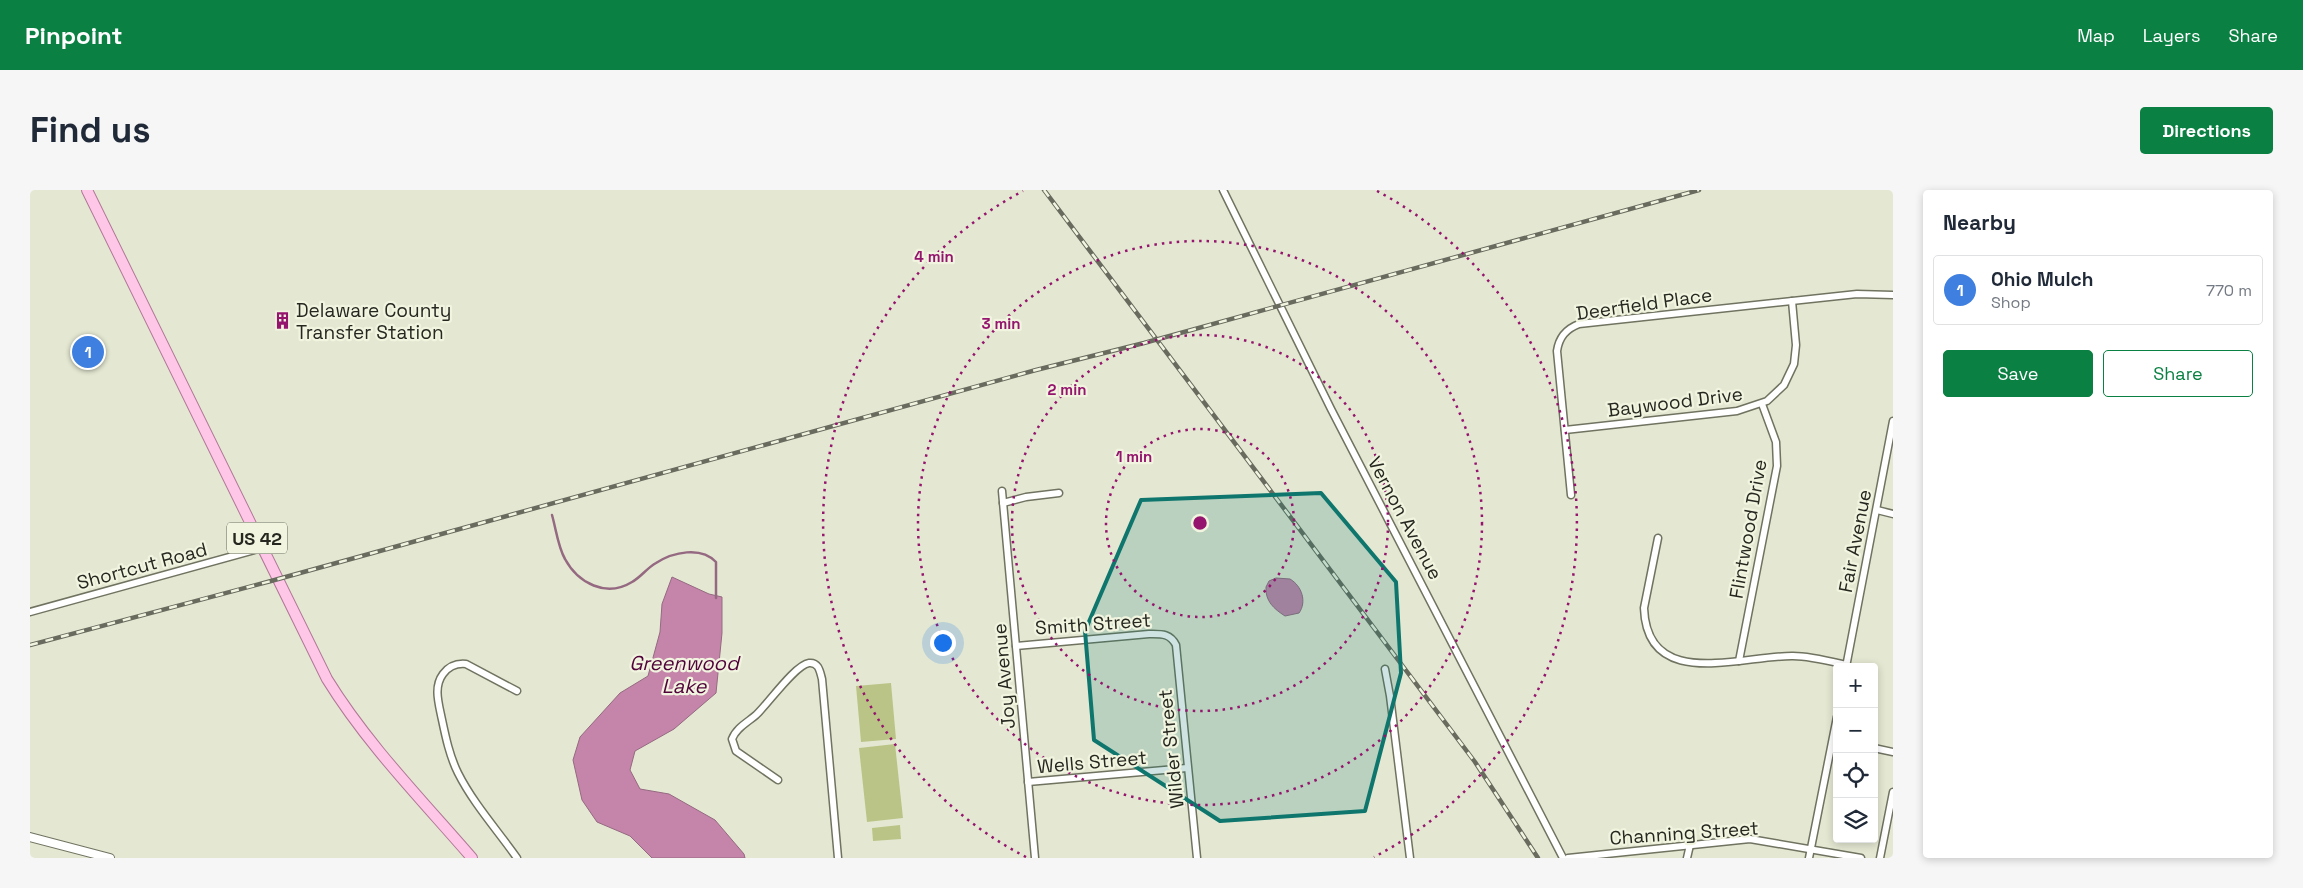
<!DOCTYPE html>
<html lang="en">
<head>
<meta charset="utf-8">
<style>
	body { margin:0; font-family:"Space Grotesk",sans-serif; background:#f6f6f7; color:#1f2937 }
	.controls { position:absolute; right:15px; bottom:15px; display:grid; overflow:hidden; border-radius:5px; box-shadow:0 2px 8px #0003 }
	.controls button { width:45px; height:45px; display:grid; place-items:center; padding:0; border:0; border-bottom:1px solid #e0e1e3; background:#fff; color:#1f2937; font:25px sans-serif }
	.you { position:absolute; left:912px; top:452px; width:18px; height:18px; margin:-12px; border:4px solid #fff; border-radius:50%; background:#1a73e8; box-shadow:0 0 0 8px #1a73e833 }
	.badge { display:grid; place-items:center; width:32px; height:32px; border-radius:50%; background:#0b8043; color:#fff; font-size:16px; font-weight:700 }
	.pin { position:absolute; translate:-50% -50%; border:2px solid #fff; box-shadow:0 1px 5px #0006 }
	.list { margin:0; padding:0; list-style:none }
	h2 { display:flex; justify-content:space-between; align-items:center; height:65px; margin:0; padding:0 20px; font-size:21px }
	h2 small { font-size:16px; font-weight:400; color:#747a83 }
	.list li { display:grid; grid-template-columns:32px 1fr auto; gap:15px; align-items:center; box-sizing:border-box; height:70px; margin:0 10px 10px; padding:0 10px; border:1px solid #e0e1e3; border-radius:5px }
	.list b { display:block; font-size:19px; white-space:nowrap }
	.list p { margin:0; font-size:16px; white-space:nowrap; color:#747a83 }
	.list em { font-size:16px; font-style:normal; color:#747a83 }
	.actions { display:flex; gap:10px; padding:15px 20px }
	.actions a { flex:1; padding:11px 0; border:1px solid #0b8043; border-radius:5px; text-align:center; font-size:18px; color:#0b8043 }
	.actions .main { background:#0b8043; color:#fff }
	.icon { flex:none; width:28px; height:28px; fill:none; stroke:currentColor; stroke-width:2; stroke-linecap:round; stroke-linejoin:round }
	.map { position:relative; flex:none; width:1863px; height:668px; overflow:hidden; border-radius:5px }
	header { display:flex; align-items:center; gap:30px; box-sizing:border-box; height:70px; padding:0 25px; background:#0b8043; color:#fff }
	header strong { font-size:24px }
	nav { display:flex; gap:28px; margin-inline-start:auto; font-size:18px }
	.intro { display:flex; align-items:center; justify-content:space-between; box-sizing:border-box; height:120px; padding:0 30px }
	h1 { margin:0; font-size:35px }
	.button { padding:12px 22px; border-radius:5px; background:#0b8043; color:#fff; font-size:18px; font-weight:700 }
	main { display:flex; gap:30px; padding:0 30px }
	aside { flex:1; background:#fff; border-radius:5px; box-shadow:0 2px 8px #0003 }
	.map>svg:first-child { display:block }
</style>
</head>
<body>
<header>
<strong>Pinpoint</strong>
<nav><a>Map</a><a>Layers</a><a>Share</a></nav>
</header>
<div class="intro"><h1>Find us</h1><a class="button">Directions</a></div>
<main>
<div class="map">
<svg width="1863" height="668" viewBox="0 0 1863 668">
	<rect width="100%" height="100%" fill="#e4e8d2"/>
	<!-- green -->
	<g fill="#bbc487">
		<polygon points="861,493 866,549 831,552 826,496"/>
		<polygon points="865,554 873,628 837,632 829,558"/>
		<polygon points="870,635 871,649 843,651 842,638"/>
	</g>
	<!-- water -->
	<g fill="#c585aa" stroke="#956981">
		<polygon points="642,387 679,404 692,407 692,443 686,503 644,539 605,561 600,580 610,599 639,604 685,630 714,664 715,668 622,668 600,646 567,632 552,610 543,570 550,547 590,503 618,486 630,442 632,414"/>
		<path d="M1246 388 1260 389C1272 396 1277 412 1269 423L1255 426C1244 419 1235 411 1236 397L1239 391Z"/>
	</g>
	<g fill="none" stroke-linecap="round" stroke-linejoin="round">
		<!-- stream -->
		<path stroke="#956981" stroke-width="2.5" d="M522 325C526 339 528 357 535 369 548 393 576 408 602 392 611 387 617 378 626 373 643 362 671 356 686 372V408"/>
		<defs>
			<g id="minor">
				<polyline points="1193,0 1301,219 1533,668"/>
				<polyline points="1535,240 1707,221 1737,211 1754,195 1764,174 1766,155 1762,111"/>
				<polyline points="972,301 1005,668"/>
				<path d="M1541 305 1527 161C1529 147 1536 139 1549 134L1827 104 1863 105"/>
				<polyline points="973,313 996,307 1029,303"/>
				<polyline points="1847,320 1863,324"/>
				<path d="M1628 348 1614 418C1617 502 1712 465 1763 466 1780 466 1799 471 1816 475"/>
				<polyline points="0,422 232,358"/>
				<path d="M986 456 1119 444C1131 444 1140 443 1146 455L1167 668"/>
				<polyline points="1709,471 1747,276 1746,252 1732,214"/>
				<polyline points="1816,477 1863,231"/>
				<polyline points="1355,479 1360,506 1380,668"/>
				<path d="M487 501 436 474C426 473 419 476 413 484 404 496 408 511 411 525 415 544 419 565 428 583 443 613 468 641 487 668"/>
				<polyline points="1844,558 1863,562"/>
				<path d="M748 590 706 561 702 549C706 538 718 532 726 525 738 514 765 475 779 473 789 472 790 482 792 489L808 668"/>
				<polyline points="998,592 1157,578"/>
				<polyline points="1538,668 1720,649 1831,668"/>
				<polyline points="1657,668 1660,655"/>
				<polyline points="1779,668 1807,527"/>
				<polyline points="1850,668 1863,602"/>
			</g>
			<polyline id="tertiary" points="0,647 80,668"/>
			<path id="primary" d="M57 0 297 489C337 554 392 610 442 668"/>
		</defs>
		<!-- minor casing -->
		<use href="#minor" stroke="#6f7360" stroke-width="9"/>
		<!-- tertiary casing -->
		<use href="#tertiary" stroke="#6f7360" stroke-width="10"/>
		<!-- primary casing -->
		<use href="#primary" stroke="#b27797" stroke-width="12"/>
		<!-- minor -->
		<use href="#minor" stroke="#fff" stroke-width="6"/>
		<!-- tertiary -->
		<use href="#tertiary" stroke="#fff" stroke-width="8"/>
		<!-- primary -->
		<use href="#primary" stroke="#fec7e7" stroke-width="10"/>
		<defs>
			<g id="rail">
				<polyline points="1014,0 1445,572 1508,668"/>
				<polyline points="0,455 241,391 1006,180 1114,153 1669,0"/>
			</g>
		</defs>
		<!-- rail casing -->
		<use href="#rail" stroke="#686b5e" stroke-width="4.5"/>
		<!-- rail -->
		<use href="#rail" stroke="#f1f5e0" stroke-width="2.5" stroke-dasharray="8" stroke-linecap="butt"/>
	</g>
	<!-- marked area -->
	<path fill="#0f766e" fill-opacity="0.2" stroke="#0f766e" stroke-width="4" stroke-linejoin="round" d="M1291 303 1366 392 1371 483 1335 621 1190 631 1064 550 1055 441 1111 310Z"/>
	<!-- distance rings -->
	<g fill="none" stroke="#95156e" stroke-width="2.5" stroke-dasharray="2.5 5">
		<circle cx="1170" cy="333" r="94"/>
		<circle cx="1170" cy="333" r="188"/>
		<circle cx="1170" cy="333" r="282"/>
		<path d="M996 667A376 376 0 0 1 993 1M1347 1A376 376 0 0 1 1344 667"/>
	</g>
	<!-- icons -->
	<defs>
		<symbol id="building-bare" viewBox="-9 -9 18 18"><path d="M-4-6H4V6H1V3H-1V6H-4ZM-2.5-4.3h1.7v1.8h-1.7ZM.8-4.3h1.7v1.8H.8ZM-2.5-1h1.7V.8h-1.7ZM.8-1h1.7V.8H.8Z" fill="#95156e" stroke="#f1f5e0" stroke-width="2.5" paint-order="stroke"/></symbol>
	</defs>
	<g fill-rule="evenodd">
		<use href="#building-bare" x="240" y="118" width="25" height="25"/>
	</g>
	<g text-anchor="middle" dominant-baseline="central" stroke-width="4.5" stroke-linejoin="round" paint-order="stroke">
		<!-- shield labels -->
		<rect fill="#f1f5e0" stroke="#63665a" stroke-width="1" x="197" y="332.5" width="60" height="31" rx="4"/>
		<g font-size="18" font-weight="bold" fill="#262820">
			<text x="227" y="348">US 42</text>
		</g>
		<!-- street labels -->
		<g font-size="19" fill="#262820" stroke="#f1f5e0">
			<text transform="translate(1614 114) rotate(-8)">Deerfield Place</text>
			<text transform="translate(1645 212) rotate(-7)">Baywood Drive</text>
			<text transform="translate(1375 328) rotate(62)">Vernon Avenue</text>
			<text transform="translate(1718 339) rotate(-80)">Flintwood Drive</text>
			<text transform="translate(1825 351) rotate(-79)">Fair Avenue</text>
			<text transform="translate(112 376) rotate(-15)">Shortcut Road</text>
			<text transform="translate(1063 434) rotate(-4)">Smith Street</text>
			<text transform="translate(974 486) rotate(-95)">Joy Avenue</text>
			<text transform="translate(1141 559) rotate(-96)">Wilder Street</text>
			<text transform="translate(1062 572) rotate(-5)">Wells Street</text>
			<text transform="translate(1654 643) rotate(-4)">Channing Street</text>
		</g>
		<!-- poi labels -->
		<g font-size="19" fill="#262820" stroke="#f1f5e0" text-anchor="start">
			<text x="266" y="120">Delaware County<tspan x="266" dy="22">Transfer Station</tspan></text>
		</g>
		<!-- water labels -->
		<g font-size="20" font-style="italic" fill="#51023a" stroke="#f1f5e0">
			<text x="654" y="473">Greenwood<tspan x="654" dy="23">Lake</tspan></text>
		</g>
	</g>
	<circle cx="1170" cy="333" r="8" fill="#95156e" stroke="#f1f5e0" stroke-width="2.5"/>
	<g font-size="15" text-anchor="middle" font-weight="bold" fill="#95156e" stroke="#f1f5e0" stroke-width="4.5" stroke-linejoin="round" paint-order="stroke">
		<text x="904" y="72">4 min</text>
		<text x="971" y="139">3 min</text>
		<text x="1037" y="205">2 min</text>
		<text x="1104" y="272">1 min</text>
	</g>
</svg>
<div class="controls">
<button>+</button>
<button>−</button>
<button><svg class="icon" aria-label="locate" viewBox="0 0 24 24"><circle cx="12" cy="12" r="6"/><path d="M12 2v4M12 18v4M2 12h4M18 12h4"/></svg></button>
<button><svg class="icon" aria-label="layers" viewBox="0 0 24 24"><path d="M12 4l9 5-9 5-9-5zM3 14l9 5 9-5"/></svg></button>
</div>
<div class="you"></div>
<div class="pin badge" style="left:58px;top:162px;background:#3f7fe0">1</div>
</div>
<aside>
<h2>Nearby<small></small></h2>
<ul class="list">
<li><span class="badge" style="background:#3f7fe0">1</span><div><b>Ohio Mulch</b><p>Shop</p></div><em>770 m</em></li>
</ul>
<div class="actions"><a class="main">Save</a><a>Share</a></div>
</aside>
</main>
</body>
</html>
